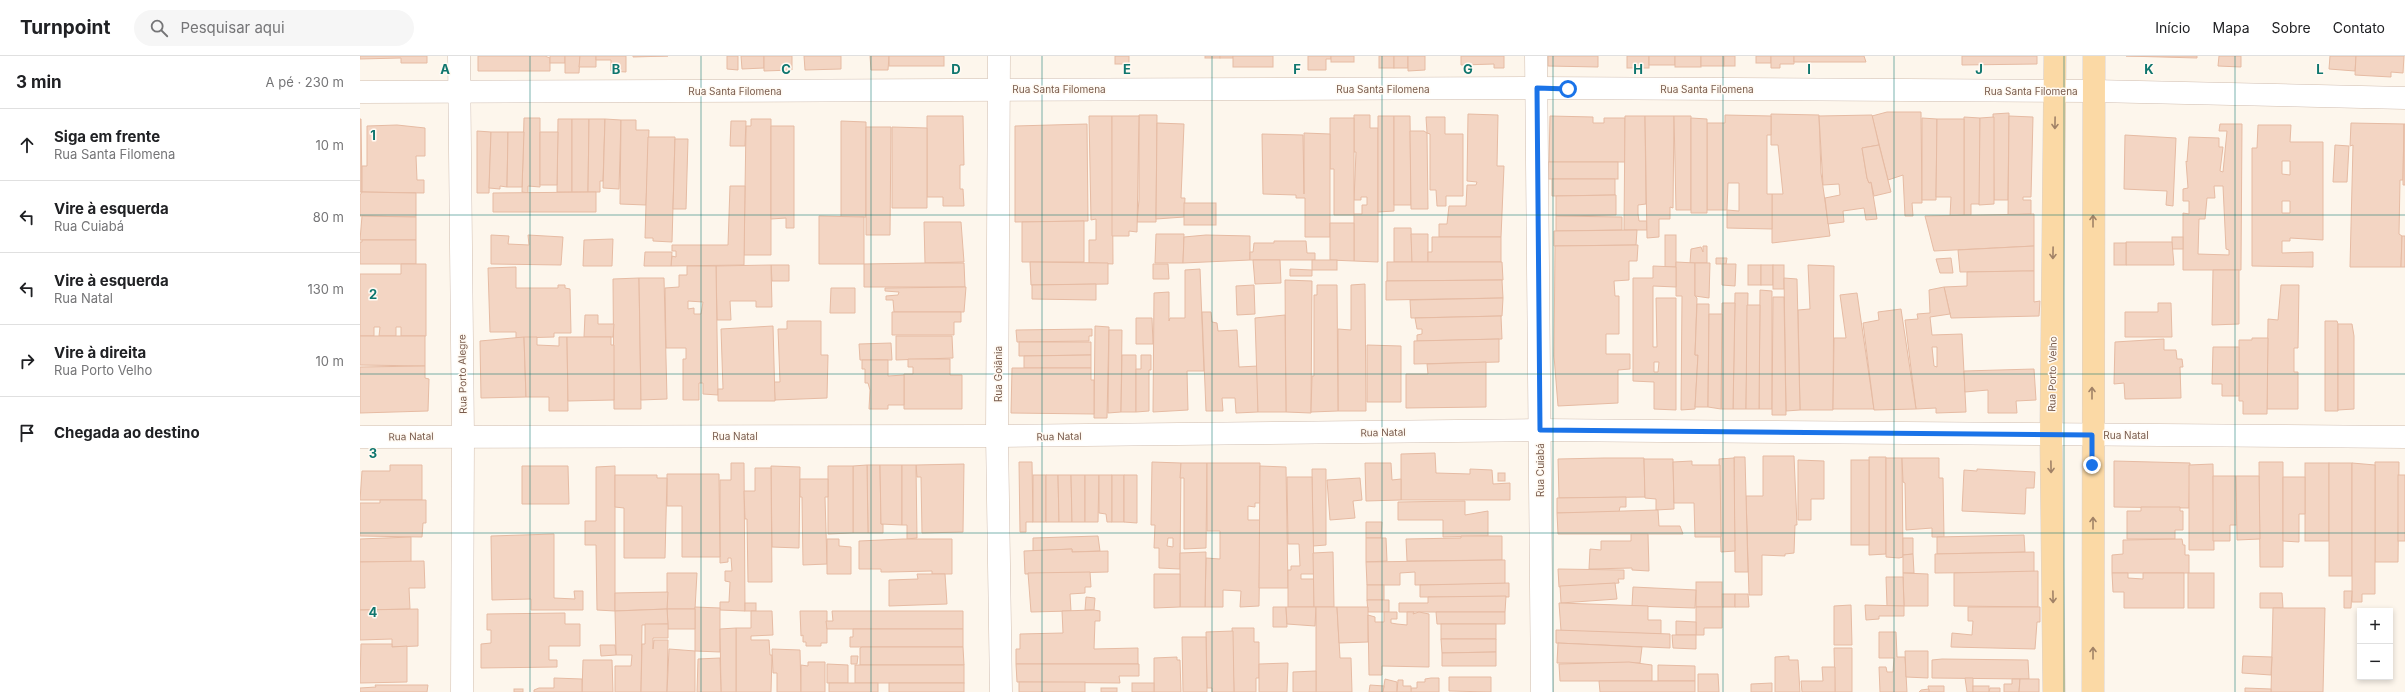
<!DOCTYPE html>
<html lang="pt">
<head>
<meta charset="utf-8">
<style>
	body { margin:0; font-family:Inter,sans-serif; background:#f6f6f6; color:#202124 }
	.controls { position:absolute; right:12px; bottom:12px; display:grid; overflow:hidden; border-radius:0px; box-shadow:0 2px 6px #0003 }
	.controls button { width:36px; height:36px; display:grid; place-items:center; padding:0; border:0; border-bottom:1px solid #e0e0e0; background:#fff; color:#202124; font:20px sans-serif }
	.stop { position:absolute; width:12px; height:12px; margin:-9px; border:3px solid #1a73e8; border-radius:50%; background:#fff }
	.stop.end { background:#1a73e8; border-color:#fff; box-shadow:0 1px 4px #0008 }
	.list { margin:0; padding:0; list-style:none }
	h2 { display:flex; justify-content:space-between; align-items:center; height:52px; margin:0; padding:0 16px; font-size:17px }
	h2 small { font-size:13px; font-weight:400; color:#757577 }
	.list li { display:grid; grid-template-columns:26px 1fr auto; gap:12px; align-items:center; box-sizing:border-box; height:72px; padding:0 16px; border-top:1px solid #e0e0e0 }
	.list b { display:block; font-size:15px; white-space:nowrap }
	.list p { margin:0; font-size:13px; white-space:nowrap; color:#757577 }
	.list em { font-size:13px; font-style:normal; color:#757577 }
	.icon { flex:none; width:22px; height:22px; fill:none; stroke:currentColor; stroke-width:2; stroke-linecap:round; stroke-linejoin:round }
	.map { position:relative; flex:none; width:2045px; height:636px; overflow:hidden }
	header { display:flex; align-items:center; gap:24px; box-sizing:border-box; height:56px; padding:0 20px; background:#fff; border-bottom:1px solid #e0e0e0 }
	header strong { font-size:19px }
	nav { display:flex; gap:22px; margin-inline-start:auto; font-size:14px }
	.search { width:280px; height:36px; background:#f6f6f6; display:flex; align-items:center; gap:10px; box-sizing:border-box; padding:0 14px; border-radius:22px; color:#757577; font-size:15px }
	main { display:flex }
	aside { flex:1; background:#fff }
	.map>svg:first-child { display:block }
</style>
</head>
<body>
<header>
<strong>Turnpoint</strong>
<div class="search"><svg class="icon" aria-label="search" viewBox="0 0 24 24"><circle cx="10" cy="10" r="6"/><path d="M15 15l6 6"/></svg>Pesquisar aqui</div>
<nav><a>Início</a><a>Mapa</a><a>Sobre</a><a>Contato</a></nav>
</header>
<main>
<aside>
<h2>3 min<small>A pé · 230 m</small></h2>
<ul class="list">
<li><svg class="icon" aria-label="ahead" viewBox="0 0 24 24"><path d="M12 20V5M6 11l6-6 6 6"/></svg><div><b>Siga em frente</b><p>Rua Santa Filomena</p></div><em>10 m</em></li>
<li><svg class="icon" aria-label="left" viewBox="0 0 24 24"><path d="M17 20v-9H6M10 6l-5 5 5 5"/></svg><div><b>Vire à esquerda</b><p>Rua Cuiabá</p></div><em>80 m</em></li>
<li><svg class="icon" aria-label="left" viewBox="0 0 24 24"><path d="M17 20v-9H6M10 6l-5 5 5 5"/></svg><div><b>Vire à esquerda</b><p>Rua Natal</p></div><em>130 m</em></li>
<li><svg class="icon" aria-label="right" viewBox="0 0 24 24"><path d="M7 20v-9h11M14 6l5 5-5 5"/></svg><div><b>Vire à direita</b><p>Rua Porto Velho</p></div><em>10 m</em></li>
<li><svg class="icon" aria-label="arrive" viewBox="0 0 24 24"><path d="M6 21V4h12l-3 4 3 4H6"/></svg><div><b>Chegada ao destino</b></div></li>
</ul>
</aside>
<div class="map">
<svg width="2045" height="636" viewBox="0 0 2045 636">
	<rect width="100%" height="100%" fill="#fdf6ec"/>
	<!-- building -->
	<g fill="#f3d5c3" stroke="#e6bba3" fill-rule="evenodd">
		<polygon points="0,0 67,0 67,7 41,7 41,2 0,3"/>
		<polygon points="118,0 185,0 190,2 190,15 118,15"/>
		<rect x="190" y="0" width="15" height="7"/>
		<polygon points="205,0 220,0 219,17 205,17"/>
		<polygon points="220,0 236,0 236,11 219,11"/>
		<polygon points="236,0 266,0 266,16 251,15 251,4 236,4"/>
		<polygon points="273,0 308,0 273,1"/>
		<polygon points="367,0 378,0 378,14 367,13"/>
		<polygon points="381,0 404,0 404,12 382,13"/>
		<polygon points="404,0 432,0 432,14 404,15"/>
		<polygon points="444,0 481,0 481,13 445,14"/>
		<polygon points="510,0 529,0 528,14 511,14"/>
		<rect x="529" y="0" width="55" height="10"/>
		<rect x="755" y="0" width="14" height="8"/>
		<rect x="845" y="0" width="15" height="2"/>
		<rect x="860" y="0" width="13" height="2"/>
		<rect x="873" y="0" width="40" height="11"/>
		<polygon points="948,0 971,0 971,3 966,3 966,14 948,14"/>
		<rect x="971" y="0" width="23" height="6"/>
		<rect x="1019" y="0" width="15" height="12"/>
		<rect x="1034" y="0" width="14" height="12"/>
		<polygon points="1048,0 1065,0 1065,14 1048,15"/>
		<polygon points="1101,0 1144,0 1144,12 1134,12 1134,8 1101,9"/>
		<polygon points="1188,0 1238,0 1238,11 1188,10"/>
		<rect x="1267" y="0" width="22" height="12"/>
		<rect x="1289" y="0" width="26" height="9"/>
		<rect x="1315" y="0" width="26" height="11"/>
		<rect x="1341" y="0" width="23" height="10"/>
		<rect x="1364" y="0" width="11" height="10"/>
		<rect x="1396" y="0" width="15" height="7"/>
		<polygon points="1411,0 1434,0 1434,8 1420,8 1420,12 1411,12"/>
		<polygon points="1434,0 1504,0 1506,6 1434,6"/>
		<polygon points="1602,0 1677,0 1677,8 1602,9"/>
		<polygon points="1766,0 1837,0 1837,2"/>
		<polygon points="1859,0 1881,0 1881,11 1858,10"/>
		<polygon points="1970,0 1996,0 1995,15 1969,13"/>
		<polygon points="1996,0 2044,0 2043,17 2031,16 2031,21 1995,19"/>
		<polygon points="1527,56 1561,56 1562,147 1552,147 1553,160 1545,160 1543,119 1528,124 1512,60"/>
		<polygon points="1649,57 1648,144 1634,144 1633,58"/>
		<polygon points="1108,58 1138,59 1137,110 1144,110 1141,181 1079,181 1079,168 1087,168 1089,150 1106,150 1107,129 1116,129 1117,126 1107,125"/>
		<polygon points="1411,58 1459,59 1461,117 1470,180 1412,187 1412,138 1423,138 1418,89 1411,89"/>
		<polygon points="779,59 797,59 796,166 777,166 779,144"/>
		<polygon points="994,59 1010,59 1010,72 1018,72 1018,206 994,205 994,158 1002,158 1002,149 1007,149 1007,141 1001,141 1001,144 994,144 996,96 994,96"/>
		<path d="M1365 59 1411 60V79H1407V138H1412V173L1367 172V154H1347V67H1365ZM1368 127H1379V155L1367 154Z"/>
		<polygon points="1512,59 1519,89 1502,92 1507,122 1509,127 1511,126 1517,163 1506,164 1504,152 1483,155 1484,166 1468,168 1465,142 1480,139 1479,128 1463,129 1459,60"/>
		<polygon points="567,60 603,60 604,109 600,109 600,133 603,133 604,150 583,150 583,141 567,141"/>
		<polygon points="729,60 752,60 753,208 729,207 729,184 736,184 736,163 731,164"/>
		<polygon points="752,60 779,60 777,176 769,175 769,180 752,180"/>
		<polygon points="1018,60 1034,60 1034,155 1018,156"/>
		<polygon points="1034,60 1050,60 1051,149 1034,149"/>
		<polygon points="1190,60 1233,61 1233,67 1244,67 1244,62 1265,62 1265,106 1189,106"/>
		<polygon points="1265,60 1285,60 1286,148 1278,149 1278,158 1279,165 1287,165 1287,174 1264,174"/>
		<polygon points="1285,60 1314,60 1313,152 1310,151 1310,163 1299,163 1299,181 1287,182"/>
		<polygon points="1314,60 1331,60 1331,154 1316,154"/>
		<polygon points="1649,60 1673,61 1671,141 1663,141 1663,144 1671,144 1671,158 1648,159"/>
		<polygon points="1066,61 1085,61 1085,78 1103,78 1103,140 1086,140 1086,150 1077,150 1076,134 1070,134 1070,78 1067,77"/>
		<polygon points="1604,61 1620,62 1620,148 1611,148 1611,159 1604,159"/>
		<polygon points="1634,61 1634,148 1619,149 1620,62"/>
		<polygon points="164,62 180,62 180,131 168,130 168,137 162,136"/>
		<polygon points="970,62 994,62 994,159 974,159 974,113 970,113"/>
		<polygon points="1331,62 1347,63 1347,157 1331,157"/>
		<polygon points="1562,62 1577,63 1576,144 1562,144"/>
		<polygon points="0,63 1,63 2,136 0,136"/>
		<polygon points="198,63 212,63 212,136 197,136"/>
		<polygon points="212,63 229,63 228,136 212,136"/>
		<polygon points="229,63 245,63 243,125 240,125 240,136 228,136"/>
		<polygon points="245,63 261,64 259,133 243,132"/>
		<polygon points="391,63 411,63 411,199 384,199 386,70 391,70"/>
		<polygon points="1577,63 1604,63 1604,159 1590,160 1591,141 1576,141"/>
		<polygon points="261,64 276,64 276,74 289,74 286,149 260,148"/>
		<polygon points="371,65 386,65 385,90 370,90"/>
		<polygon points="481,65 506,66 506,161 481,162"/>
		<polygon points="797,67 824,68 821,142 825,142 824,161 796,163"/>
		<polygon points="1991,67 2044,68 2043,124 2040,124 2039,178 2042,180 2041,211 1990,211 1993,89 1990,90"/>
		<polygon points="727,68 728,165 655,166 655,70"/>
		<path d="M1860 68H1882L1881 214H1823V157L1829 158V145H1823V133L1828 132 1826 105 1827 106 1829 81 1859 82V91H1863L1860 115 1863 116 1867 75H1859ZM1854 130H1863L1866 193 1869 194V199L1838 198 1839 163H1845L1847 142H1855Z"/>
		<polygon points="2044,68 2045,68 2045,129 2043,129 2043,124"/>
		<polygon points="37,69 65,72 65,100 56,100 57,124 64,124 64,137 2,136 2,110 7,110 7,70"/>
		<path d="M1898 69H1931L1930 86H1963V184L1930 182V185H1922V197L1953 196V211L1892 210V92H1897ZM1922 105H1930V119L1922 118ZM1922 145H1930V157H1922Z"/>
		<polygon points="411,70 434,70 434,172 426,172 426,162 411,163"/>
		<polygon points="506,71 531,71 530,179 506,179"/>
		<polygon points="532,71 567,72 567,152 532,152"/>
		<polygon points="117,75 131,76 129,137 117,137"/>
		<polygon points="1050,75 1064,75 1067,77 1068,153 1051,153"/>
		<polygon points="131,76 148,76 147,131 140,130 140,133 129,132"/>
		<polygon points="148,76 164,76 162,131 147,131"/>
		<polygon points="180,76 198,76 197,129 180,129"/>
		<polygon points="944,77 970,78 970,181 945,181 945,142 936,142 936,139 903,138 902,78 943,79 944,138"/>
		<polygon points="1765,79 1816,82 1813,150 1806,149 1807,135 1764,133"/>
		<polygon points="288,81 315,81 312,186 293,185 293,182 285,182"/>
		<polygon points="315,83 328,83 326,153 313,153"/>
		<polygon points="1519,89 1531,136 1514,140 1511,126 1509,127 1507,122 1502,92"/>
		<polygon points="1975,89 1989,90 1987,126 1973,126"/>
		<rect x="1188" y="106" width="70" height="17"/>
		<polygon points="1192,123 1255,123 1255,139 1192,140"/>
		<polygon points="370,130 385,130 384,209 311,210 312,200 316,201 316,195 312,195 312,189 368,189"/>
		<polygon points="2,136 56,137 56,161 0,160 0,139"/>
		<polygon points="236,136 236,156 133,156 133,137"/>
		<polygon points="1256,139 1256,159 1196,160 1196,140"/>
		<rect x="824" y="147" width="32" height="22"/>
		<polygon points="1674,158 1674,190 1574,195 1565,160"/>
		<polygon points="2,160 56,161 56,184 0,184"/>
		<polygon points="459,160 504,161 504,208 459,208"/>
		<polygon points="1196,160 1262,161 1262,174 1196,175"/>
		<polygon points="724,165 724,206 662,206 662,166"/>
		<polygon points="564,166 601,166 604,206 565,207"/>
		<polygon points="970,167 994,167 994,205 970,204"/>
		<polygon points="1034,172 1051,172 1052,206 1034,206"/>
		<polygon points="1277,174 1276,189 1194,190 1194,175"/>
		<polygon points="796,178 824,178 823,207 795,207"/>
		<polygon points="1051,178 1068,178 1068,206 1052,206"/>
		<polygon points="131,179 149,180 148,188 169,189 168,179 203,181 201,209 131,208"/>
		<polygon points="846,179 890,180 890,204 823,207 824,181"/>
		<rect x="1305" y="179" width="11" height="32"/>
		<polygon points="2042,180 2045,180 2045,211 2041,211"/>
		<polygon points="1072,181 1141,181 1141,206 1068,206 1068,196 1072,196"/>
		<rect x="1812" y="181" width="11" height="12"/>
		<polygon points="253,183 252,210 223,210 224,184"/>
		<polygon points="2,184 56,184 56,208 0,208 0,186 2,186"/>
		<polygon points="914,185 946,185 947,197 955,197 955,204 890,204 890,196 893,196 894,187 914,187"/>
		<polygon points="1812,186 1814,209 1766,209 1766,186"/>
		<rect x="1754" y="187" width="12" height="22"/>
		<polygon points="1278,189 1277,205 1269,205 1269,224 1254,225 1255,240 1259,240 1259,278 1246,278 1246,298 1270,298 1270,313 1258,314 1258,347 1198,350 1194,300 1195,190"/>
		<polygon points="1343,190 1347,190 1347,207 1330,207 1331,193 1341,191 1343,196"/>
		<polygon points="1674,190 1674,215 1600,216 1598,194"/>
		<polygon points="285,196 312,196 311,210 284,210"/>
		<polygon points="1356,202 1367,202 1366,208 1356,208"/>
		<polygon points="1591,202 1593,217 1580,217 1576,203"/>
		<polygon points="893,204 920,204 921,227 895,228"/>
		<rect x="952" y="204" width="25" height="10"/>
		<polygon points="670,206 748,207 748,228 671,229"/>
		<polygon points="1027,206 1142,206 1143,224 1027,225"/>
		<polygon points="1316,206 1335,207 1335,240 1337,242 1335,299 1338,299 1335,353 1321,354 1322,240 1316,240"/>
		<polygon points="565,207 604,207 605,231 504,231 504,208"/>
		<polygon points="1335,207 1350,207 1349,242 1335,240"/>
		<polygon points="41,208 66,208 66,280 41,280 41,271 36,271 36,280 19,280 20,271 14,271 14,280 0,280 0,218 41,218"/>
		<polygon points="793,208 808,208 809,223 793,223"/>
		<polygon points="1362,208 1376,208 1375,230 1362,229"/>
		<polygon points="411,209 429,209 429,225 412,225"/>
		<polygon points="411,209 412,251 396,251 396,245 370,245 371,264 357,264 356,210"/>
		<rect x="1388" y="209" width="13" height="20"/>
		<rect x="1401" y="209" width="12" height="20"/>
		<rect x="1413" y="209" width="11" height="24"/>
		<polygon points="1448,209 1474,210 1473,354 1440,354 1438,254 1450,253"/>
		<path d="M327 210H356L358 339 343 338V327H339V344H323V303H326V292H306L305 232 319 231V219H327ZM328 245 343 246 341 258H334V252L328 253Z"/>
		<path d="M1293 210 1316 211V231L1293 230V291H1297L1296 242H1316V354L1294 353V326L1273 325V222H1293ZM1294 306H1299L1298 316H1294Z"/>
		<polygon points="156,211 156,232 198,232 198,229 205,229 205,232 210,233 211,277 194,277 194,281 156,282 156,276 130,276 128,212"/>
		<polygon points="840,213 844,315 827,315 828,354 793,356 794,237 809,236 809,265 810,262 825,262 825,214"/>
		<polygon points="930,213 952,214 952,220 930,220"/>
		<polygon points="1853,214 1879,214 1879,268 1852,269"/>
		<polygon points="1662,215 1674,215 1674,246 1680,245 1679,260 1591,262 1584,231 1607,230 1607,216"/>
		<polygon points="279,222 281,353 254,353 253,223"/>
		<polygon points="279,222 304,222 307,343 281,344"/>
		<polygon points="1424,222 1437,223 1440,354 1426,355"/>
		<polygon points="925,224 952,225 951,357 926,356"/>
		<polygon points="1142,224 1143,242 1026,244 1026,225"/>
		<polygon points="736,228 736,244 672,243 672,229"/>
		<polygon points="1005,228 1006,355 978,355 978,273 991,274 991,229"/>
		<polygon points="894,229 895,258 877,259 876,230"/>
		<polygon points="957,229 977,229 978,355 951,356 952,320 954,320 954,239 957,239"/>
		<polygon points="1921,229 1939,229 1938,292 1934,292 1934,316 1938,316 1938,353 1907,353 1908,263 1918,264"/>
		<polygon points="606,231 604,256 534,256 533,244 526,244 526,240 538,239 539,236 525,235 525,232"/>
		<path d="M1584 231 1590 258 1570 261 1572 279 1602 278 1606 356 1576 357V352L1556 353 1545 264 1558 263 1557 258 1570 257 1569 234ZM1572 291H1577V311L1574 310Z"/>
		<polygon points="471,232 495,232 495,257 470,257"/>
		<polygon points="1400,234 1412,235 1412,353 1399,353"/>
		<polygon points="1375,237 1388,237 1386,353 1373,353"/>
		<polygon points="1497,237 1514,353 1473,353 1474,282 1486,282 1480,239"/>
		<polygon points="1413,241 1424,241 1426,359 1412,359"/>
		<polygon points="1143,242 1142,260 1051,262 1050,244"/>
		<polygon points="1362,247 1375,247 1373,353 1361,353"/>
		<polygon points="1798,247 1811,247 1812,281 1765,281 1765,256 1798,256"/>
		<polygon points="1337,248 1349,248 1348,351 1335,351 1338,299 1335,299"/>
		<polygon points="1387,249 1400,249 1399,353 1386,353"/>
		<polygon points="1541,253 1556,353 1514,354 1503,267 1519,264 1518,256"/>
		<polygon points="532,256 601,256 601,266 594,266 594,279 532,279"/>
		<polygon points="842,256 851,256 852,266 857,267 858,275 877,274 879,311 898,310 898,356 876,357 875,342 862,342 863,355 846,355"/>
		<polygon points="1349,258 1362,258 1361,353 1348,351"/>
		<polygon points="225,259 238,259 238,268 254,268 253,281 224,281"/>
		<polygon points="925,259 926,356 898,356 895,262"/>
		<polygon points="1141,260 1142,283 1057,285 1057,279 1062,278 1062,273 1057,273 1055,262"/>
		<polygon points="776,262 792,262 793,288 776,288"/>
		<polygon points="427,265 461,265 461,299 468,299 467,342 415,344 414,326 420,326 418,273 427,273"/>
		<polygon points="1965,265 1977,265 1978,268 1978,355 1965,355"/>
		<polygon points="1978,268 1992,268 1994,280 1994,353 1978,354"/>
		<polygon points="413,270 415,345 358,345 358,333 363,333 361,273"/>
		<polygon points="735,270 749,271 747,362 734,362"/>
		<polygon points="732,273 732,280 729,280 729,285 657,286 656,274"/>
		<polygon points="749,274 762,274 761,356 748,357"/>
		<polygon points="0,280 65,280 65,310 0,309"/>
		<polygon points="536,280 592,280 593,302 536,304"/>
		<polygon points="164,281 166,341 121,342 120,285"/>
		<polygon points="164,281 177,281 177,289 199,290 199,281 207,281 208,355 189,355 189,341 166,341"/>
		<polygon points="207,281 251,281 251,289 254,289 254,344 208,345"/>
		<polygon points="1892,282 1908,282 1907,358 1883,358 1883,345 1879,345 1879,284 1892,284"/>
		<polygon points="1139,283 1139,306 1054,308 1054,285"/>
		<polygon points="1804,283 1804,294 1816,294 1817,303 1822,303 1823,311 1820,311 1821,342 1765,343 1764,327 1754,328 1755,286"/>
		<polygon points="659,286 731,286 731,299 659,300"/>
		<polygon points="531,287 532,304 500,304 499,288"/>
		<polygon points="1007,289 1041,290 1041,346 1007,346"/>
		<polygon points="1853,291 1879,291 1879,340 1862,340 1862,328 1852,328"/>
		<polygon points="731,299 731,312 664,312 664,300"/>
		<polygon points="762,299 776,299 776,356 761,356"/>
		<polygon points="781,299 791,299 791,314 789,314 789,355 776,356 776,313 781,313"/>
		<polygon points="548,303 590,303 590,319 602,319 602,353 544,353 544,318 553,318 553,311 548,311"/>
		<polygon points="502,304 528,304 528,320 544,319 544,349 528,349 528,353 509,353 510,334 508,327 505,327 505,313 502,313"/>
		<polygon points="1126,306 1126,351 1046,352 1046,318 1068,318 1067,308"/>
		<polygon points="65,310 65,322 69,323 68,355 0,357 0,311"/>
		<polygon points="652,312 731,312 731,324 734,324 734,358 651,357"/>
		<polygon points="1674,313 1676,344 1656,345 1657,357 1628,357 1628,334 1605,336 1604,315"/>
		<polygon points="1075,397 1076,417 1110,418 1110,413 1132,414 1133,428 1150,427 1150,444 1041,444 1041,398"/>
		<polygon points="1403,400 1434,400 1437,469 1435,469 1434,497 1425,498 1425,500 1402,499 1402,539 1389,539 1386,440 1403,440"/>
		<polygon points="1374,401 1385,401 1388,516 1375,516"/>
		<polygon points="1509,401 1526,401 1526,498 1509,499"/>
		<polygon points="1244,402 1284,402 1285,441 1199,442 1198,403"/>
		<polygon points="1374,402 1375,495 1361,496 1359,403"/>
		<polygon points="1526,402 1542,402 1543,501 1539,502 1526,501"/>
		<polygon points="1542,402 1579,402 1579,422 1583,422 1584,481 1572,481 1572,472 1546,474 1545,427 1543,426"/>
		<polygon points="1284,403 1313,403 1314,453 1296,454 1296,443 1285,442"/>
		<polygon points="1438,404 1464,405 1464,443 1451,443 1451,464 1438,464"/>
		<rect x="1491" y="404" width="18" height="85"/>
		<polygon points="1332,405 1332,409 1360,409 1361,481 1335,481 1334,447 1314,447 1313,406"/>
		<polygon points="1754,405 1830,407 1829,452 1754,451"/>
		<polygon points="659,406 672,406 673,466 666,466 666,476 660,476"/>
		<path d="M792 406 821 407 820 513 799 512V492H794L795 469H791ZM808 482H813V491L807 490Z"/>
		<polygon points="1899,406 1923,406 1923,511 1900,511"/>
		<polygon points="2015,406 2039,406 2038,506 2015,506"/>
		<polygon points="371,407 384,407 385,555 360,554 360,546 369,546 370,526 365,525 365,515 372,515 371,502 368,502 368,506 360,507 360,424 371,424"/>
		<polygon points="821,407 847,407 846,492 824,493 824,422 820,422"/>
		<polygon points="847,407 900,407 900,447 895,447 895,451 888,450 888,464 900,464 899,550 880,551 881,535 863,534 863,551 845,551 846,502 860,503 860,475 847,475"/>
		<polygon points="1005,407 1031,407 1032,424 1041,423 1041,444 1006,445"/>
		<rect x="1945" y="407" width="24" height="78"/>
		<rect x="1969" y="407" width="23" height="113"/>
		<polygon points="1992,407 2015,409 2015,538 2002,538 2002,546 1992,546"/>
		<polygon points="604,408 603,476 562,477 561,421 557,421 556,409"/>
		<polygon points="1853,408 1854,494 1829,494 1829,409"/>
		<polygon points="30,409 62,409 62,444 0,444 2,415 30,415"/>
		<polygon points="507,409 520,409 521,468 523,468 523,477 508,477"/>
		<polygon points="507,409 508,477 493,477 493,410"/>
		<polygon points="520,409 542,409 542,469 521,468"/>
		<polygon points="542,409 556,409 557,482 547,483 547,469 542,469"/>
		<polygon points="162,410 208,410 209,448 162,448"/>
		<polygon points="255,410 255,555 237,554 236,489 225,489 225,465 236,465 236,411"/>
		<polygon points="411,410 440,411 439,492 412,491"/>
		<polygon points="468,410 493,410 493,477 468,478"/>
		<polygon points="900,410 926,411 928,532 899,532"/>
		<polygon points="395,412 411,412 412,526 388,526 387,463 385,463 384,435 395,435"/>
		<polygon points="952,413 966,413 966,489 953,490"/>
		<polygon points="1617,413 1675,416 1674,432 1666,432 1665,458 1602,455 1604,414 1617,415"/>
		<rect x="1138" y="417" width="7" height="8"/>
		<polygon points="307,418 359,418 360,501 322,501 322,450 307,450"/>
		<polygon points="255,419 297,419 297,422 307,422 305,502 264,502 264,452 255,451"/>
		<rect x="673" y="419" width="13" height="47"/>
		<polygon points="686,419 698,419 699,466 686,466"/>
		<polygon points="698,419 711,419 712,466 699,466"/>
		<polygon points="711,419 725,419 725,466 712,466"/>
		<polygon points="725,419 739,419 738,466 725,466"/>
		<polygon points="739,419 752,419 752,466 747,466 746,458 739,457"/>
		<rect x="752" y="419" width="12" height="47"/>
		<polygon points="764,419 777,419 777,467 764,466"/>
		<rect x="2038" y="419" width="7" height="66"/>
		<polygon points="1853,420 1876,420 1877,469 1870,469 1870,485 1853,485"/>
		<polygon points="1876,420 1899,420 1900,483 1877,484"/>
		<polygon points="927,421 952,421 954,518 941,518 941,523 954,523 954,551 928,551 928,514 931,514 931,510 940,510 939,488 928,488"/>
		<polygon points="1923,421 1945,421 1945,458 1939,458 1939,486 1923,485"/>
		<polygon points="1000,422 1002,444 993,445 995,462 970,464 967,424"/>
		<polygon points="440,423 468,423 468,441 465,441 467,508 443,509 442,441 440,441"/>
		<polygon points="1266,441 1266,451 1260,451 1259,456 1197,457 1197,442"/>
		<polygon points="20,444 66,444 66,467 63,467 62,481 0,480 0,447 20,447"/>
		<polygon points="1105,445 1105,459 1128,455 1128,480 1083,481 1083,464 1038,464 1038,446"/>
		<polygon points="1781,451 1820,451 1820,455 1823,455 1823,474 1815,474 1815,483 1767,483 1767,455 1781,455"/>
		<polygon points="1298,454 1299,470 1320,470 1323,478 1198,478 1197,457"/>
		<polygon points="1006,466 1022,466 1021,482 1006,482"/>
		<polygon points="194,478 194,542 215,543 214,535 223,535 223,554 171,554 171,543 132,544 131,480"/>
		<polygon points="1271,478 1288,478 1289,515 1272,514 1272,512 1229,513 1230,493 1241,494 1241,485 1271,485"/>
		<polygon points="1664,479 1665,496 1577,498 1577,481"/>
		<polygon points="738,480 740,495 712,496 712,493 673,495 673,482"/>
		<polygon points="1101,480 1142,480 1142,504 1047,505 1046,483 1101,482"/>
		<polygon points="51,481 51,506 0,506 0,483"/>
		<polygon points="1006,482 1026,482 1027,505 1006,506"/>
		<polygon points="1543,482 1553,482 1553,498 1543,499"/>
		<polygon points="467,483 479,483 479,490 491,491 491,518 467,518"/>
		<polygon points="543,483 592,483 592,518 572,518 572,515 529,516 521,516 521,513 499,513 499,485"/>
		<polygon points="1822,483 1823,489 1825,489 1825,499 1829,499 1829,517 1752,517 1752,499 1763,498 1763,484"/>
		<polygon points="712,493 712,496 748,495 748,516 665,518 664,495"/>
		<polygon points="846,496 845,551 820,551 820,497"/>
		<polygon points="973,496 974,551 954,551 953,497"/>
		<polygon points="1674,496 1674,516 1575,517 1575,498"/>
		<polygon points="1553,498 1554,517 1543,517 1543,499"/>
		<polygon points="1142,504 1145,504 1145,528 1055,529 1055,516 1040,517 1040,529 1007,529 1006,506"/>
		<polygon points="0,506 64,505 65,532 49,532 50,553 0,554"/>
		<polygon points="1198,513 1264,514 1264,523 1258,523 1259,527 1199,531"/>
		<polygon points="1678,515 1678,551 1594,550 1594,517"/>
		<polygon points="730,516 731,531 725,531 725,537 710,538 711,555 671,556 668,517"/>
		<polygon points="307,517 337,517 335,553 307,553"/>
		<polygon points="1543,517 1568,518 1568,550 1544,550"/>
		<polygon points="1752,517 1768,517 1768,522 1783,523 1783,517 1824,517 1824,552 1764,552 1764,536 1753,536"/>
		<rect x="1828" y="517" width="26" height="35"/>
		<polygon points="557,518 585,518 587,548 529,550 529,524 558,523"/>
		<polygon points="794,518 820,518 820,551 794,552"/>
		<polygon points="1526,521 1543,521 1544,550 1527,550"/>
		<rect x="1336" y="526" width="26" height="25"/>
		<polygon points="1149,527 1149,541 1060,541 1060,529"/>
		<polygon points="1255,527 1257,543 1201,547 1200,530"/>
		<rect x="1007" y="529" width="17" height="15"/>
		<polygon points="1273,531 1336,534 1335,552 1272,550"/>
		<polygon points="1984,535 1992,535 1991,552 1984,552"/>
		<polygon points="308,536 307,553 255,555 255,537"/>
		<polygon points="1900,537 1922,537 1923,552 1900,552"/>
		<rect x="1362" y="538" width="13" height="13"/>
		<polygon points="1375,538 1388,538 1389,551 1375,551"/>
		<polygon points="1146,540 1145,556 1039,556 1039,547 1068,547 1068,541"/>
		<polygon points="726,541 735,542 734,554 725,554"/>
		<polygon points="1007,544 1029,544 1029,556 1008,556"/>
		<rect x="385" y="547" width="11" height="8"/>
		<polygon points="1199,547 1288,550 1288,564 1301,564 1301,578 1201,575"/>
		<polygon points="1491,549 1492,589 1474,589 1474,550"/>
		<polygon points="1505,549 1544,550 1544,560 1519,560 1519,563 1506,564"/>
		<polygon points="335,551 360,552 360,596 335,595"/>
		<polygon points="913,551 926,551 927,571 913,571"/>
		<polygon points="926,551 956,551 955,570 927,568"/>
		<polygon points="956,551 977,551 980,602 991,602 992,636 956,636"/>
		<polygon points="977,551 1008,551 1008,586 979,587"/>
		<polygon points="1336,551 1362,551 1362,572 1344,572 1344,579 1336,579"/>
		<polygon points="1608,551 1680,551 1680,566 1677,566 1675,593 1591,591 1592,577 1612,579 1613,565 1608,565"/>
		<polygon points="1913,552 1965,552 1963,636 1911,636"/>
		<polygon points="58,553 58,590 32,591 32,583 0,584 0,554"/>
		<polygon points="307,553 335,553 335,573 308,573"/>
		<polygon points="307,553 308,568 282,569 281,636 255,636 255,610 271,610 272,599 256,599 255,555"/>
		<polygon points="734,554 740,555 740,565 735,565 734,593 778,592 778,608 656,608 656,593 660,593 660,578 703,577 702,555"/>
		<polygon points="391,555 412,555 413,579 391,580 391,584 409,584 410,599 412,599 411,636 376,636 376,572 391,572"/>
		<polygon points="440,555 467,555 467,587 461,587 461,590 446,590 446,586 443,586 443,579 441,580"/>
		<polygon points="472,555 603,555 603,573 467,573 466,565 473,565"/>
		<polygon points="1024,556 1037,556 1037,563 1031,563 1031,567 1037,568 1047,569 1047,556 1054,556 1053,558 1059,556 1069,558 1069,611 1022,610 1022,619 1009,619 1008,559 1015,561 1015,566 1024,566"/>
		<polygon points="1076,556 1145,556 1145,568 1077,568"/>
		<polygon points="205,557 205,568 220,568 220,590 189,590 189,604 197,604 197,611 121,612 121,588 131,587 131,574 127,574 127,558"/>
		<polygon points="1316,565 1336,566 1336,579 1316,579"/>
		<polygon points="285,568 308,568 308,582 293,582 293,593 294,584 308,584 307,636 281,636 282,588 285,588"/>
		<rect x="1081" y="568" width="55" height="15"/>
		<polygon points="376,572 376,636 361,636 360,573"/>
		<polygon points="872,572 894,572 894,586 899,586 899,622 896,622 896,636 874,636"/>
		<polygon points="493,573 603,573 603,591 490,591 490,581 493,581"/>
		<polygon points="1196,574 1310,578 1310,592 1196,587"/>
		<polygon points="873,575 874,636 852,636 852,632 847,632 846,576"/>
		<polygon points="1519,576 1536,576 1537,601 1545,601 1547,636 1520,636 1519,611 1526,611 1527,616 1533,616 1534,602 1519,602"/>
		<polygon points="1312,579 1336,579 1336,593 1313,592"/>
		<polygon points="822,581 846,581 847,636 823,636"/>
		<polygon points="1081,583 1136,583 1136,596 1082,597"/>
		<polygon points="1198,587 1282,591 1280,607 1197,607"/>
		<polygon points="1,588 32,588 32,591 47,590 47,626 0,627"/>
		<polygon points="240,589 255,589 256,599 241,600"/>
		<polygon points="502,591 603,591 604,609 500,609 500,592"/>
		<polygon points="1474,592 1492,592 1492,636 1475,636"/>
		<polygon points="309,593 335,595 335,636 307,636"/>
		<polygon points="412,593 440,594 441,636 417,636 417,617 413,617"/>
		<polygon points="1545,595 1568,595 1568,622 1546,621"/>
		<polygon points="1136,596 1136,610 1082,610 1082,597"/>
		<polygon points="491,600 498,600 497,608 491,608"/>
		<polygon points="1429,600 1429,604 1438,604 1440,636 1415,636 1415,601"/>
		<polygon points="1883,600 1912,601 1911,619 1882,617"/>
		<polygon points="817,601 817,604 820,604 821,636 794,636 794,602"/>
		<polygon points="360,602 361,636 337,636 338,603"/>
		<polygon points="1582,603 1668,604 1669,623 1572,622 1572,604"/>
		<polygon points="223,604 252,604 253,636 222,636"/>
		<polygon points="448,606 465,606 465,636 441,636 441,609 448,610"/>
		<polygon points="1269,606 1292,609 1292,625 1200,625 1199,608"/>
		<polygon points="928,607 927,636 899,636 899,608"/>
		<polygon points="467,608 488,609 488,627 467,627"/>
		<polygon points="656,608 779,608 779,620 759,620 760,627 657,626"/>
		<rect x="495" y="609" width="109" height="18"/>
		<polygon points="1298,609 1335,610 1335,625 1298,625"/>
		<polygon points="1462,611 1475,611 1475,636 1442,636 1441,625 1463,625"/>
		<polygon points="956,615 956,636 933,636 933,616"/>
		<polygon points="1338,618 1358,618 1359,636 1338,636"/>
		<polygon points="1089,621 1131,621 1131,636 1089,635"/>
		<polygon points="194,622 222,623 222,636 174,636 174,634 179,632 194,632"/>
		<polygon points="1071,622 1079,622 1079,636 1051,636 1051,632 1057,632 1057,626 1065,626 1065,623"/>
		<polygon points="1605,622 1613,622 1613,636 1607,636"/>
		<polygon points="1025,623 1037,626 1037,636 1023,636"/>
		<polygon points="1652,623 1660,623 1659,636 1644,636 1644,628 1652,628"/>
		<polygon points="1660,623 1679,623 1679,636 1659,636"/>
		<polygon points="1038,624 1043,624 1043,630 1051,630 1051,636 1037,636"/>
		<polygon points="1239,625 1335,625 1335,636 1240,636"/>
		<rect x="659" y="626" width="66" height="10"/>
		<rect x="469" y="627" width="49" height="9"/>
		<rect x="529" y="627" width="75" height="9"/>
		<rect x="772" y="627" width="22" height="9"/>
		<polygon points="1412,627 1412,636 1391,636 1391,628"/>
		<polygon points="15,629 68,629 67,636 0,636 0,632 16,631"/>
		<polygon points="1010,629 1024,630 1023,636 1009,636"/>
		<polygon points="1568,630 1584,630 1584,636 1569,636"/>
		<rect x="1613" y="630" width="16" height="6"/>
		<rect x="741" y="632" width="16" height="4"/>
		<polygon points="1630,632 1640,632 1640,636 1629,636"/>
		<polygon points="1885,632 1911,633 1911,636 1885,636"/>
		<rect x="154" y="633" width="9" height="3"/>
		<polygon points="1569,633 1569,636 1559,636 1561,634"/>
	</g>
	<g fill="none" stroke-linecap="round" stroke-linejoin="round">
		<defs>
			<g id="minor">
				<polyline points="99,0 103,380 102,636"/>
				<polyline points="639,0 637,380 641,636"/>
				<polyline points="1176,0 1182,636"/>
				<polyline points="0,36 1177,32 1734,35 2045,42"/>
				<polyline points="0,381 637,380 1180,374 2045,381"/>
			</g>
			<g id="major">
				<polyline points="1694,636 1691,379 1695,0"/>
				<polyline points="1733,636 1734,0"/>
			</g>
		</defs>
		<!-- minor casing -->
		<use href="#minor" stroke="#d1beb0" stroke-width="23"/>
		<!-- major casing -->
		<use href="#major" stroke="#dad1cd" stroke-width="23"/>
		<!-- minor -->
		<use href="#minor" stroke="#fff" stroke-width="22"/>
		<!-- major -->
		<use href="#major" stroke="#fbd9a5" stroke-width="22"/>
	</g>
	<!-- one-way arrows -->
	<defs><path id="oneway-shaft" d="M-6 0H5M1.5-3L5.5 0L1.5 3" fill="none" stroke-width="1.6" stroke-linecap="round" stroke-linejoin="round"/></defs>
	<g stroke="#a18267">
		<use href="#oneway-shaft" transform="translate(1695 67) rotate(91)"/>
		<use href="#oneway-shaft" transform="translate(1733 165) rotate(-90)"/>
		<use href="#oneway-shaft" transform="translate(1693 197) rotate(91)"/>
		<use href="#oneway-shaft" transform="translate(1732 337) rotate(-90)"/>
		<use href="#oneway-shaft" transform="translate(1691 411) rotate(89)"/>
		<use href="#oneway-shaft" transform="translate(1733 467) rotate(-90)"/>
		<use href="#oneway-shaft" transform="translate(1693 541) rotate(89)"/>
		<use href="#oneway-shaft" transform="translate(1733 597) rotate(-90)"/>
	</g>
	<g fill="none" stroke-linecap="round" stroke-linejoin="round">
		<!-- route -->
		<polyline stroke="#1a73e8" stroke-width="5" points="1208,33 1177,32 1180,374 1732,379 1732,409"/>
	</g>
	<!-- grid -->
	<path fill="none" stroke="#0f766e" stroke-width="1" stroke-opacity="0.55" d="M170 0V636M341 0V636M511 0V636M682 0V636M852 0V636M1022 0V636M1193 0V636M1363 0V636M1534 0V636M1704 0V636M1875 0V636M0 159H2045M0 318H2045M0 477H2045"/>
	<g text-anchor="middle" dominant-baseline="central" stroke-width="3" stroke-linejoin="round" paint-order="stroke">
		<!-- street labels -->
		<g font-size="10" fill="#7a5c4d" stroke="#fffaf3">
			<text x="699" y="33">Rua Santa Filomena</text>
			<text x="1023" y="33">Rua Santa Filomena</text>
			<text x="1347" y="33">Rua Santa Filomena</text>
			<text x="375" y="35">Rua Santa Filomena</text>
			<text x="1671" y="35">Rua Santa Filomena</text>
			<text transform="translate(102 318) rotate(-91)">Rua Porto Alegre</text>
			<text transform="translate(638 318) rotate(-90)">Rua Goiânia</text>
			<text transform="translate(1692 318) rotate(-89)">Rua Porto Velho</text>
			<text transform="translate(1023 376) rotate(-1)">Rua Natal</text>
			<text x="1766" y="379">Rua Natal</text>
			<text transform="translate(51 380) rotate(-1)">Rua Natal</text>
			<text x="375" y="380">Rua Natal</text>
			<text transform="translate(699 380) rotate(-1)">Rua Natal</text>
			<text transform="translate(1180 414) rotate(-90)">Rua Cuiabá</text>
		</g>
	</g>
	<g font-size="13" text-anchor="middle" font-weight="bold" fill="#0f766e" stroke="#fffaf3" stroke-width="3" stroke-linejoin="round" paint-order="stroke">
		<text x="85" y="18">A</text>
		<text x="256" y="18">B</text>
		<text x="426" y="18">C</text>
		<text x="596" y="18">D</text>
		<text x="767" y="18">E</text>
		<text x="937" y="18">F</text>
		<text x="1108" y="18">G</text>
		<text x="1278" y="18">H</text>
		<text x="1449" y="18">I</text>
		<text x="1619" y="18">J</text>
		<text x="1789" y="18">K</text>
		<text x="1960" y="18">L</text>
		<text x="13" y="84">1</text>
		<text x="13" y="243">2</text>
		<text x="13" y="402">3</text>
		<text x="13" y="561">4</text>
	</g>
</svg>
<div class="controls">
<button>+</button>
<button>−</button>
</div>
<div class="stop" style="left:1208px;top:33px"></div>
<div class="stop end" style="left:1732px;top:409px"></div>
</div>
</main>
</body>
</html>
